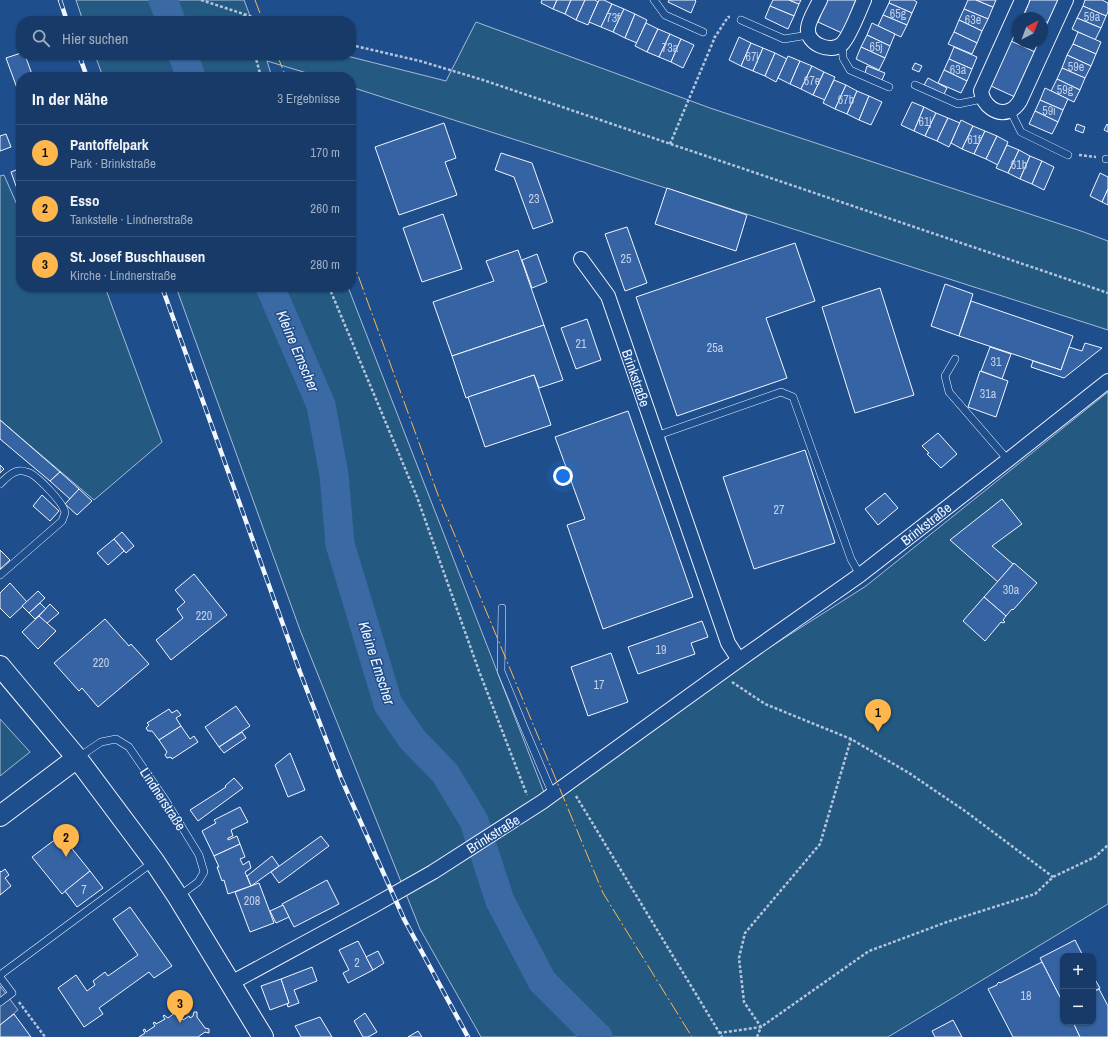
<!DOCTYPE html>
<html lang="de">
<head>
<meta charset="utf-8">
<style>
	body { margin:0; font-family:"Archivo Narrow",sans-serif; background:#244571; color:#f1f3f6 }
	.controls { position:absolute; right:12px; bottom:12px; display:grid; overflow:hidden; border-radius:8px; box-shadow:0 1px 3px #0004 }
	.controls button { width:36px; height:36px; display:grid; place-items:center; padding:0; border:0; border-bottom:1px solid #36547d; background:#173a69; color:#f1f3f6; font:20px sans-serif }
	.compass { position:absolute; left:1012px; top:12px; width:36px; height:36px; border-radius:50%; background:#173a69; box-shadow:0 1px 3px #0004; rotate:42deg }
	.you { position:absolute; left:563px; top:476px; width:14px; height:14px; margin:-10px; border:3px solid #fff; border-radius:50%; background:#1a73e8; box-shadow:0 0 0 6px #1a73e833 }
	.badge { display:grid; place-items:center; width:26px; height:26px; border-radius:50%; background:#ffb74d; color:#111; font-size:13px; font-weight:700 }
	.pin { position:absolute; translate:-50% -33px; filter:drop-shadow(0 1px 2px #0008) }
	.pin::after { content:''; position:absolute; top:21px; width:14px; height:12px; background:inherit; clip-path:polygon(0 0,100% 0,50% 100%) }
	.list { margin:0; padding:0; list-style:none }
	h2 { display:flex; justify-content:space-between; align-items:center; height:52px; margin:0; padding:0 16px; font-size:17px }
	h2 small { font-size:13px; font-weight:400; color:#9eadc0 }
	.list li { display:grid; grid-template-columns:26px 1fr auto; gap:12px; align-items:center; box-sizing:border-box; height:56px; padding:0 16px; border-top:1px solid #36547d }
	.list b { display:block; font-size:15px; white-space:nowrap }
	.list p { margin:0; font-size:13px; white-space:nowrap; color:#9eadc0 }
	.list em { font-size:13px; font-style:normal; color:#9eadc0 }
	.icon { flex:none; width:22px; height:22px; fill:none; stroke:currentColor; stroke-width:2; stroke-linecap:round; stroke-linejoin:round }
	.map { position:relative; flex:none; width:1108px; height:1037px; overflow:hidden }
	.search { position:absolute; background:#173a69; box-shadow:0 1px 3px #0004; left:16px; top:16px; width:340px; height:44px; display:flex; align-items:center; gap:10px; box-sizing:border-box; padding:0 14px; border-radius:16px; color:#9eadc0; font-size:15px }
	.panel { position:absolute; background:#173a69; box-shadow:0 1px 3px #0004; left:16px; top:72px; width:340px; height:220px; border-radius:16px }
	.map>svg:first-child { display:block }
</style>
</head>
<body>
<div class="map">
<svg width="1108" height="1037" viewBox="0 0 1108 1037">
	<rect width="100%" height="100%" fill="#1f4e8c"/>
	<!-- green -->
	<g fill="#245a82" stroke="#a8bbd7">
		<polygon points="76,0 244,0 252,21 83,21"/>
		<polygon points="476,22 710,108 1081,231 1108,241 1108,330 351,87 351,77 320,77 267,61 272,77 103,77 95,55 343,55 446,81"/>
		<polygon points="4,175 21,214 21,287 105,287 162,442 94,500 0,420 0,176"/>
		<polygon points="176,287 348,287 545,795 720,679 866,586 1108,392 1108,904 888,1037 481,1037 420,929 300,630"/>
		<polygon points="0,719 30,752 0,776"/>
	</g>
	<!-- parking -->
	<polygon fill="#305b95" stroke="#a8bbd7" points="0,986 18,1010 0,1025"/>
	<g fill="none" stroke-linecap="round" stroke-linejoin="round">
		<!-- river -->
		<g stroke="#3b69a3" stroke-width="29">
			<polyline points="163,0 171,21"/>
			<polyline points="183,55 191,77"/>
			<polyline points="270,287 321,405 334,475 340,544 388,704 412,739 445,773 474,821 500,901 542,981 598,1037"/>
		</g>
	</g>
	<!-- building -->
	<g fill="#3563a3" stroke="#f2f6ff">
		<polygon points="542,0 557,0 553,9 541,3"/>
		<polygon points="557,0 571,0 565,14 553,9"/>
		<polygon points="571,0 585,0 576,20 565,14"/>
		<polygon points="585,0 595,0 598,2 588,25 576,20"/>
		<polygon points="599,0 604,0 612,4 601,27 589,22"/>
		<polygon points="669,0 695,0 696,1 691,13 668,2"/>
		<polygon points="773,0 789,0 799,4 794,16 770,6"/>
		<polygon points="789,0 801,0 799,4"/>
		<polygon points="827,0 856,0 842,33 818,22"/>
		<polygon points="890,0 914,0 917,2 912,13 889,3"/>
		<polygon points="968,0 976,0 993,7 988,19 964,9"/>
		<polygon points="976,0 996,0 993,7"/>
		<polygon points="1030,0 1059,0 1049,23 1042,20 1042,18 1038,18 1025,12"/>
		<polygon points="1085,0 1102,0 1108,3 1108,12 1106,16 1083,6"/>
		<polygon points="889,3 912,13 907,25 883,15"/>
		<polygon points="612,4 624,9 613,32 601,27"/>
		<polygon points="770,6 794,16 788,29 765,18"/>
		<polygon points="1083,6 1106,16 1101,28 1077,18"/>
		<polygon points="624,9 635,14 625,38 613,32"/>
		<polygon points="964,9 988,19 982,31 959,20"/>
		<polygon points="635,14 647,20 637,43 625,38"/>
		<polygon points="883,15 907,25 901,37 878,26"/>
		<polygon points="1077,18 1101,28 1095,40 1072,29"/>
		<polygon points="959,20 982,31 977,43 954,32"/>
		<polygon points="646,23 658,29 647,52 635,46"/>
		<polygon points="872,23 895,34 890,46 867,35"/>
		<polygon points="658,29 670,34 659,57 647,52"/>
		<polygon points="954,32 977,43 972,54 948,44"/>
		<polygon points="1078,32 1101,42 1096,54 1073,44"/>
		<polygon points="670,34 681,39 671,62 659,57"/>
		<polygon points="867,35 890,46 885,58 861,47"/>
		<polygon points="739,37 751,43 741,66 729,60"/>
		<polygon points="681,39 694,45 683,68 671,62"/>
		<polygon points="1011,41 1035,52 1015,97 991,86"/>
		<polygon points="751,43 763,48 753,71 741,66"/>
		<polygon points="1073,44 1096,54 1091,66 1067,55"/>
		<polygon points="861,47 885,58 879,70 856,59"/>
		<polygon points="954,47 977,57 972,69 949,59"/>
		<polygon points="763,48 775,53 765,76 753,71"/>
		<polygon points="21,53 21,55 25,55 33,77 21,77 21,99 6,58"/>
		<polygon points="775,53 787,59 776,82 765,76"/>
		<polygon points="1067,55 1091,66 1085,78 1062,68"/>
		<polygon points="788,56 800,61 790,84 778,78"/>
		<polygon points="949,59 972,69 967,81 944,70"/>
		<polygon points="800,61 812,66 801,89 790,84"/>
		<polygon points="915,63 922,66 919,72 912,69"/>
		<polygon points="812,66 824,72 813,95 801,89"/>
		<polygon points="867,66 885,73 882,80 865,73"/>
		<polygon points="1062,68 1085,78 1080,90 1057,79"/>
		<polygon points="944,70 967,81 961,93 938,83"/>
		<polygon points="824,72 835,77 825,100 813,95"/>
		<polygon points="928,78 947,88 944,94 924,85"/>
		<polygon points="1057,79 1080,90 1074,102 1051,91"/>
		<polygon points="834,80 846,85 835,109 823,103"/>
		<polygon points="846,85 857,91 847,114 835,109"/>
		<polygon points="1045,88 1068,99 1063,110 1040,100"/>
		<polygon points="857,91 869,96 859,120 847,114"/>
		<polygon points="869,96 882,102 871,125 859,120"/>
		<polygon points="1040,100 1063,110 1058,122 1035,111"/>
		<polygon points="912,102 924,107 914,131 901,125"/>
		<polygon points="924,107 936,113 925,136 914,131"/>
		<polygon points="1035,111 1058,122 1052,134 1029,124"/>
		<polygon points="936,113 948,118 937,141 925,136"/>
		<polygon points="948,118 960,123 949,147 937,141"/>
		<polygon points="961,120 973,126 962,149 951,143"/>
		<polygon points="444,123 456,158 445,162 457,195 399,215 375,147"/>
		<polygon points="1077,124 1085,127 1083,133 1075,130"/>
		<polygon points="1107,124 1108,125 1108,132 1104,130"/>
		<polygon points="973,126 985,131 974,154 962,149"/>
		<polygon points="985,131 997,136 986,159 974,154"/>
		<polygon points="6,134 11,147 0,151 0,136"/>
		<polygon points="997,136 1008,142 998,165 986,159"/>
		<polygon points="1007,145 1019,150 1008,173 996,168"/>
		<polygon points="1019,150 1030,156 1020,179 1008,173"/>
		<polygon points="501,153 532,163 553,222 533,229 514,177 495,170"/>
		<polygon points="1030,156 1042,161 1032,184 1020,179"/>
		<polygon points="1042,161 1054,167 1044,190 1032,184"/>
		<polygon points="21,168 21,200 11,172"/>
		<polygon points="1100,173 1108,177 1108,189 1102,202 1090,196"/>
		<polygon points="667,188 747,215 736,251 655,224"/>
		<polygon points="1108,189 1108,205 1102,202"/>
		<polygon points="443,214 462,269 422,282 403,228"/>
		<polygon points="627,227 647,283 625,291 605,234"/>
		<polygon points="795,243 815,301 766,318 787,378 677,416 636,297"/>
		<polygon points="518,250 544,325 452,356 433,302 494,281 486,261"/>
		<polygon points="537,254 547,282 532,288 522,260"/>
		<polygon points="945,284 973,294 959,336 931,326"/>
		<polygon points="880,288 914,395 855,413 822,307"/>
		<polygon points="971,301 1073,336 1061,370 959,336"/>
		<polygon points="587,319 601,360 576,369 561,328"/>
		<polygon points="544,325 563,380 539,388 534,375 466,398 452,356"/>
		<polygon points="1085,343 1102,348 1064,378 1031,367 1033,361 1061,370 1069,347 1082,351"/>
		<polygon points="990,347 1011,354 1002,379 981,371"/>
		<polygon points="980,371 1008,381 996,417 968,407"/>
		<polygon points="534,375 551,425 485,447 468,397"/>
		<polygon points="628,411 693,597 603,629 567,525 585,519 555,437"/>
		<polygon points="0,420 60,472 50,481 0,439"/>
		<polygon points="938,433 957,454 941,468 927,454 929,453 922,446"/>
		<polygon points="805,450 835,543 754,569 723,477"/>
		<polygon points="0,465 4,469 0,473"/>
		<polygon points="60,472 79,489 70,499 50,481"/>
		<polygon points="79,489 92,501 77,515 65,504"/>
		<polygon points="885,493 898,508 878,525 865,509"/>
		<polygon points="42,495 59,511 50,521 33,506"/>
		<polygon points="1002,499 1022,524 992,546 1013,564 998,582 950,540"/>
		<polygon points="122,532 134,546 126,553 114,539"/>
		<polygon points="114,539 124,551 108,565 97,553"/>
		<polygon points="0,550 10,560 0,569"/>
		<polygon points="1014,563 1037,583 1013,610 1012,609 1006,616 984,597"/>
		<polygon points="194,574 227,615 171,660 156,640 183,618 177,609 185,602 175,590"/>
		<polygon points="10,583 27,602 10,618 0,608 0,593"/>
		<polygon points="38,591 45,598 29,613 22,606"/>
		<polygon points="984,597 1006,616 1003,620 1005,622 1003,623 1001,622 985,641 963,621"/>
		<polygon points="40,603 46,609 35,619 29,613"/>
		<polygon points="50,604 59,613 46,624 39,616"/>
		<polygon points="39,616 56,631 38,649 22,632"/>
		<polygon points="105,619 129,646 131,644 149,664 98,707 82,688 79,691 54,663"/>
		<polygon points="702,621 708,637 691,643 695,654 638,674 628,647"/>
		<polygon points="611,653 628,702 588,716 571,667"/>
		<polygon points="236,706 250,726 219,747 205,727"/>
		<polygon points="169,709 172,713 177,710 181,715 176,718 181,726 159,740 152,731 148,731 146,728 149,725 147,723"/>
		<polygon points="181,726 190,739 194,736 198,742 172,759 171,757 167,758 165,755 167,752 159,740"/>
		<polygon points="242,732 246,738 224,753 219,747"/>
		<polygon points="290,753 305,790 288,797 275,765"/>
		<polygon points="234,778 243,788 198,821 190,810 226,787 225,786"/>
		<polygon points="240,807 248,822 231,830 233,836 228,838 228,840 237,836 240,844 214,856 202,831 216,823 214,820"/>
		<polygon points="61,835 90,871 62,894 32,857"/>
		<polygon points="321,836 329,846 279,883 271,872"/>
		<polygon points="240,844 245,857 240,859 243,865 249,861 251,868 245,872 251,886 228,894 224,880 222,881 217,867 219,867 214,856"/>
		<polygon points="272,856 279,866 251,886 247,876"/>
		<polygon points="5,869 9,875 5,878 11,886 0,895 0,871 1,872"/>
		<polygon points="90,871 103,888 77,907 65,891"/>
		<polygon points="327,880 339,904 294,927 282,904"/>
		<polygon points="259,883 274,923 250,932 235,892"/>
		<polygon points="283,905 289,917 276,923 270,911"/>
		<polygon points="130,907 172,966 154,978 149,972 99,1008 103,1014 84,1027 58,988 76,975 87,991 95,985 93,981 105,972 108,976 138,955 113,919"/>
		<polygon points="1075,940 1083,956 1063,956 1063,1003 1040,958"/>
		<polygon points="358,941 373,970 348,983 343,973 349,970 339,950"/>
		<polygon points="378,951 384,963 373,970 366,957"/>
		<polygon points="1042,962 1063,1003 1063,1022 1073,1022 1080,1037 1013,1037 988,989 997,985 997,984 999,982 1000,983"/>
		<polygon points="312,967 317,981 294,990 299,1003 288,1007 287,1004 289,1003 281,979"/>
		<polygon points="1093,976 1100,988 1093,992"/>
		<polygon points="281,979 289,1003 270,1010 261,986"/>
		<polygon points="1099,989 1108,1006 1108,1037 1080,1037 1073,1022 1093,1022 1093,992"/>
		<polygon points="176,1009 178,1010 177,1012 183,1020 189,1016 190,1018 193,1016 194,1012 197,1012 197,1017 205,1028 209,1029 209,1033 205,1032 198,1037 139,1037 145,1033 143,1030 145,1029 146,1032 155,1026 153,1023 155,1022 156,1024 165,1019 163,1016 164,1015 168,1018 176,1012"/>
		<polygon points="365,1013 377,1032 368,1037 363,1037 354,1021"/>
		<polygon points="14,1014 31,1037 0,1037 0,1025"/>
		<polygon points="320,1017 332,1037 301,1037 295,1026"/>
		<polygon points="953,1020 962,1037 935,1037 932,1031"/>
		<polygon points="418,1031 422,1037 408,1037"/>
	</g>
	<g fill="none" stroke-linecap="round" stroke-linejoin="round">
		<defs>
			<g id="lane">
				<polyline points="654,0 665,15 703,32"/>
				<polyline points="741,20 784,39 808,35"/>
				<polyline points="842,44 843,58 850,70 889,87"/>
				<polyline points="915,85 958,104 982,99"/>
				<polyline points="1010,110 1021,132 1068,155"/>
				<polyline points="1106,159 1108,159"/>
				<polyline points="955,359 945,376 949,392 1008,460"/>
				<polyline points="656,436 781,392 793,397 851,559 860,575"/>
				<path d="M0 484C5 479 11 472 18 471 22 470 26 472 30 473 39 478 64 503 65 513L62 521 54 528 0 575"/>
				<polyline points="502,608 501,671 524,727 553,795"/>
				<polyline points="79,757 101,742 116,739 129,747 166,801 199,855 204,872 198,882 179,896"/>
				<polyline points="0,975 153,862"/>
				<polyline points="0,977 12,993 0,1002"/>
			</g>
			<g id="street">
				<path d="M820 0C816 9 809 19 808 28 806 44 831 54 842 44 850 36 859 11 864 0"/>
				<path d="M1022 0 981 91C983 105 997 117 1011 110 1015 108 1018 104 1020 101L1066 0"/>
				<polyline points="581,259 608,296 728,643 739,660"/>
				<polyline points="231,983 373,906 433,872 542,802 739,660 860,575 1008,460 1108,381"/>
			</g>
			<g id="secondary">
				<polyline points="0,666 77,758 154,861 178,897 263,1037"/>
				<polyline points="0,816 77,758"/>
			</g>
		</defs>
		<!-- lane casing -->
		<use href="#lane" stroke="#f2f6ff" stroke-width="8"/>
		<!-- street casing -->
		<use href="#street" stroke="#f2f6ff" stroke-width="16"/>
		<!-- secondary casing -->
		<use href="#secondary" stroke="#f2f6ff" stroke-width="22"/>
		<!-- path -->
		<g stroke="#b3c4dc" stroke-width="2.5" stroke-dasharray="3 2" stroke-linecap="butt">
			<polyline points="201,0 265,21"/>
			<polyline points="244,15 245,21"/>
			<polyline points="714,36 715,37 728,17 730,17"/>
			<polyline points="351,45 420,61 483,80 1108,293"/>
			<polyline points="255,55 261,77"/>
			<polyline points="670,144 715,37"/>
			<polyline points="1079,155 1096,157"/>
			<polyline points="329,287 417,497 479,671 527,795"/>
			<polyline points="732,682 765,704 851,739 909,773 965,811 1053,877"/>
			<polyline points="576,796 722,1037"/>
			<polyline points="19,1002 45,1037"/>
			<polyline points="719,1033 761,1027 869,951 947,922 1035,894 1053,877 1095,857 1108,845"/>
			<polyline points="757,1037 761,1027 744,1002 739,958 745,933 820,844 851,739"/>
		</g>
		<!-- lane -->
		<use href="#lane" stroke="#1f4e8c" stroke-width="7"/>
		<!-- street -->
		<use href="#street" stroke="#1f4e8c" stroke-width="14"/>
		<!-- secondary -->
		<use href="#secondary" stroke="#1f4e8c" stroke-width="20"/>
		<defs>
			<g id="rail">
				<polyline points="60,0 67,21"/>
				<polyline points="79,55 87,77"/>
				<polyline points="162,287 300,672 341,778 404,919 468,1037"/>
			</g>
		</defs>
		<!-- rail casing -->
		<use href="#rail" stroke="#f2f6ff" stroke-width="4.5"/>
		<!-- rail -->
		<use href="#rail" stroke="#1f4e8c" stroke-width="3" stroke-dasharray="9" stroke-linecap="butt"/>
		<!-- power -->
		<g stroke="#ffb74d" stroke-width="1" stroke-dasharray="14 3 2 3" stroke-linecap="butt">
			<polyline points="255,0 263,21"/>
			<polyline points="277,55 286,77"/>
			<polyline points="351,256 438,495 603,893 692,1037"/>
		</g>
	</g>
	<g text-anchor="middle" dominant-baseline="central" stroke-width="3" stroke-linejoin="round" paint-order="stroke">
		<!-- number labels -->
		<g font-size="12" fill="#c3d1e8">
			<text x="898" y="14">65g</text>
			<text x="1092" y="17">59a</text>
			<text x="613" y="18">73f</text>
			<text x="973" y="20">63e</text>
			<text x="876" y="47">65j</text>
			<text x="670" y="48">73a</text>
			<text x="752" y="57">67j</text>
			<text x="1076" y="67">59e</text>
			<text x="958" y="70">63a</text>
			<text x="812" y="81">67e</text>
			<text x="1065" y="90">59g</text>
			<text x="846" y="100">67b</text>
			<text x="1049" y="111">59i</text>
			<text x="925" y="122">61j</text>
			<text x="974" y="140">61f</text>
			<text x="1019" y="165">61b</text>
			<text x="534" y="199">23</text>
			<text x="626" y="259">25</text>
			<text x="581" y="344">21</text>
			<text x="715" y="348">25a</text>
			<text x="996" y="362">31</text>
			<text x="988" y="394">31a</text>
			<text x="779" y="510">27</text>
			<text x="1011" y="590">30a</text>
			<text x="204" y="616">220</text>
			<text x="661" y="650">19</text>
			<text x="101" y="663">220</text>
			<text x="599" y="685">17</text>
			<text x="84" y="890">7</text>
			<text x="252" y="901">208</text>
			<text x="357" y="963">2</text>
			<text x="1026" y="996">18</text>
		</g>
		<!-- street labels -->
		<g font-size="14" fill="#f2f6ff" stroke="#1f4e8c">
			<text transform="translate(636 378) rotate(71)">Brinkstraße</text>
			<text transform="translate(926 524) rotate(-38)">Brinkstraße</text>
			<text transform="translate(163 799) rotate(57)">Lindnerstraße</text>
			<text transform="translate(493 834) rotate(-32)">Brinkstraße</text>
		</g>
		<!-- water labels -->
		<g font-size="15" font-style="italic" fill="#f2f6ff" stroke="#1f4e8c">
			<text transform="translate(298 351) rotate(67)">Kleine Emscher</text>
			<text transform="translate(377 663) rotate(72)">Kleine Emscher</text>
		</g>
	</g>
</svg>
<div class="controls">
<button>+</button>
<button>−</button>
</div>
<svg class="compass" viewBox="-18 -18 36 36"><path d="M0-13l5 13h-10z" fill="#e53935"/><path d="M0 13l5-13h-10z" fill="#9eadc0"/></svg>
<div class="you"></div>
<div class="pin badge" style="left:878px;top:732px">1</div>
<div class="pin badge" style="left:66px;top:857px">2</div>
<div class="pin badge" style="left:180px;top:1023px">3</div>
<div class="search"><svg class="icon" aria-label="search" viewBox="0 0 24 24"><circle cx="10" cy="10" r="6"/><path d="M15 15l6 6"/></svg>Hier suchen</div>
<section class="panel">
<h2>In der Nähe<small>3 Ergebnisse</small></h2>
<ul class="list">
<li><span class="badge">1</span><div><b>Pantoffelpark</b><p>Park · Brinkstraße</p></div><em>170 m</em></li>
<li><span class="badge">2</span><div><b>Esso</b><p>Tankstelle · Lindnerstraße</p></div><em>260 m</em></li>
<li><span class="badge">3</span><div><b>St. Josef Buschhausen</b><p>Kirche · Lindnerstraße</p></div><em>280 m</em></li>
</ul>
</section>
</div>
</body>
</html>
